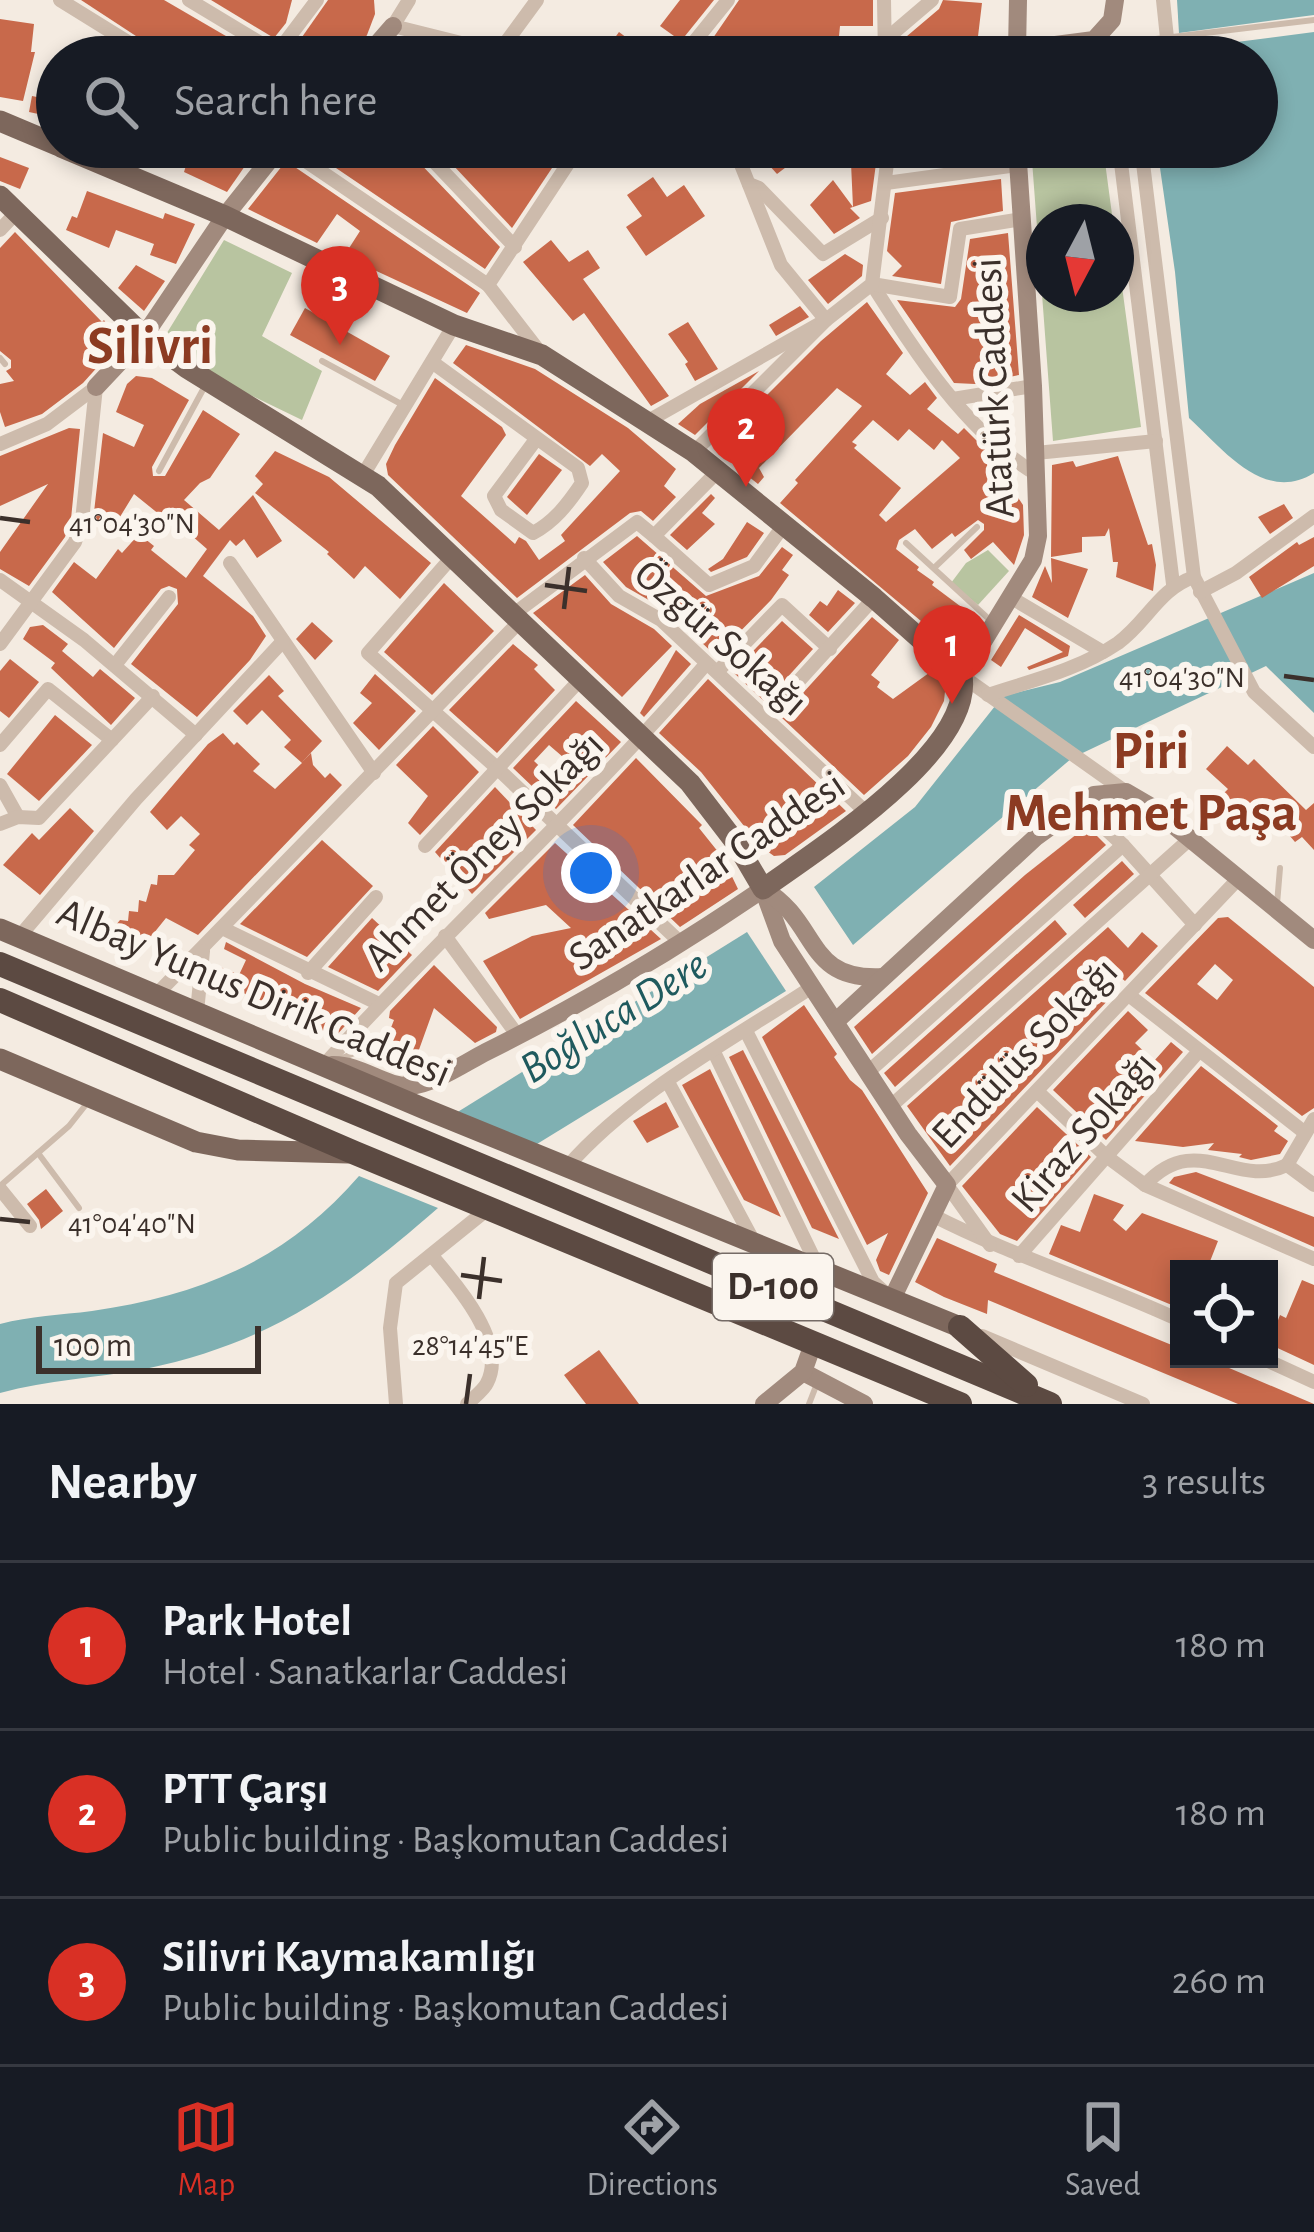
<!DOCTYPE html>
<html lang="en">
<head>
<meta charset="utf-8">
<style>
	body { margin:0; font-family:"Alegreya Sans",sans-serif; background:#20242c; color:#f1f3f6 }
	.controls { position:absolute; right:36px; bottom:36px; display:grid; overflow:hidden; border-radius:0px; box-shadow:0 6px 18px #0003 }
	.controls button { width:108px; height:108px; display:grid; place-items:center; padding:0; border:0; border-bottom:3px solid #363941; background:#171b24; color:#f1f3f6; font:60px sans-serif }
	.compass { position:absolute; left:1026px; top:204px; width:108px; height:108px; border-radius:50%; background:#171b24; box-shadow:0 6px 18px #0003; rotate:187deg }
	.scale { position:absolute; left:36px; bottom:30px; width:225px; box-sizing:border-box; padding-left:12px; border:6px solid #3b302b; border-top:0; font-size:33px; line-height:42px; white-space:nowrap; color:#3b302b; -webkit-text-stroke:9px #fbf5ee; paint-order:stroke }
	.you { position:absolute; left:591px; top:873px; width:42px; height:42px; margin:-30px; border:9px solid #fff; border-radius:50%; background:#1a73e8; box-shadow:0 0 0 18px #1a73e833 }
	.badge { display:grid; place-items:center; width:78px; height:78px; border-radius:50%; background:#d93025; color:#fff; font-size:39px; font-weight:700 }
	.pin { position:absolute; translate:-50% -99px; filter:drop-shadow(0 3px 6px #0008) }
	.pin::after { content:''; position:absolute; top:63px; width:42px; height:36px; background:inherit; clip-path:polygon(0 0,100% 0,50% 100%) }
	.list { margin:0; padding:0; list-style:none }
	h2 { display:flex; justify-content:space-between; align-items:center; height:156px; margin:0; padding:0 48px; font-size:51px }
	h2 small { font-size:39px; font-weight:400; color:#9ea1a6 }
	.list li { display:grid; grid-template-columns:78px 1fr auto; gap:36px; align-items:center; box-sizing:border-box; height:168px; padding:0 48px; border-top:3px solid #363941 }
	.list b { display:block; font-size:45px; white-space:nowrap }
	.list p { margin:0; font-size:39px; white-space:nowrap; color:#9ea1a6 }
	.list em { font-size:39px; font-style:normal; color:#9ea1a6 }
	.icon { flex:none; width:66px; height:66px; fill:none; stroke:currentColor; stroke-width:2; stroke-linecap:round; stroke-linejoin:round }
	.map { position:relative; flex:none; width:1314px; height:1404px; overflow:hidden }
	.search { position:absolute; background:#171b24; box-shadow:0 6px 18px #0003; left:36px; right:36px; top:36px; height:132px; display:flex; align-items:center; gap:30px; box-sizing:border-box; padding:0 42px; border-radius:66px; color:#9ea1a6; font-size:45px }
	.sheet { height:660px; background:#171b24 }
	nav { display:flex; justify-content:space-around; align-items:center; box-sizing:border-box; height:168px; border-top:3px solid #363941; background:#171b24; font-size:33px; color:#9ea1a6 }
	nav a { display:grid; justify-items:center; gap:6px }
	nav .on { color:#d93025 }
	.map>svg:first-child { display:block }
</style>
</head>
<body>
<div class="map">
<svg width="1314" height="1404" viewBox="0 0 1314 1404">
	<rect width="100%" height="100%" fill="#f4ebe1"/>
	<!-- green -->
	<g fill="#b8c4a0">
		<polygon points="1031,147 1103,147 1113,222 1044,222 1044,294 1116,294 1116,242 1141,427 1053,441"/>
		<polygon points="224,240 292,273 262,336 322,371 302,420 205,373 162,341"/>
		<polygon points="988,550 1009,571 978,605 951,583 966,563"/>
	</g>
	<!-- water -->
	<g fill="#7fb0b2">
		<polygon points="1177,0 1314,0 1314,15 1179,33"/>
		<path d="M1314 32V473C1264 504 1223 449 1189 418L1175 272 1157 147H1257V57H1182V49Z"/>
		<polygon points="1314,573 1314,713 1266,666 1072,758 853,945 814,887 915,807 1003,696 1060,682"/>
		<polygon points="747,932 786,991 537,1144 456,1113"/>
		<path d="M359 1176 438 1208C344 1290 270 1343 145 1369 96 1378 48 1380 0 1393V1324C30 1316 61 1315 92 1311 202 1295 286 1260 359 1176Z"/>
	</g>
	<!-- building -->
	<g fill="#c8694b" fill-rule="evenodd">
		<polygon points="81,0 164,0 262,57 168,57"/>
		<polygon points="211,0 292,0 286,23 274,38"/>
		<polygon points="328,0 374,0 375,14 367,35 353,57 288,57"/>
		<polygon points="680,0 714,0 681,41 660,26"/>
		<polygon points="739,0 873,0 873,26 840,26 837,57 700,57"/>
		<polygon points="943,0 982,3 976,53 897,51 900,42 939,9"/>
		<polygon points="0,19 34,24 31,52 35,52 23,101 0,97"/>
		<polygon points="619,32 635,44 626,57 601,57"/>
		<polygon points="32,96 57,101 57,118 29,112"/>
		<polygon points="109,147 174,147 156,167 148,162 145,166 121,156"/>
		<polygon points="192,147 258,147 227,192 184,172"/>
		<polygon points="305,147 409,147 412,155 500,247 485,269"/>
		<polygon points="436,147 566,147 512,228"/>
		<polygon points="753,147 796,147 802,155 777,174"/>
		<polygon points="933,147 995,147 997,157 932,165"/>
		<polygon points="869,152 877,156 871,201 850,208 860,218 834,234 810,205 833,180 853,207 851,163"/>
		<polygon points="0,157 29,168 20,189 0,181"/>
		<polygon points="286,161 480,293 467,313 344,256 360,231 337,214 317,243 248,209"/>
		<polygon points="653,177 667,197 684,185 705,216 646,256 626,227 642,216 627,195"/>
		<polygon points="1001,179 1003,211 951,222 941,284 892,276 902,266 887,251 895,193"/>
		<polygon points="87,191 163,219 165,213 195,224 176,264 150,255 154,244 116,230 109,248 66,230 72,216 77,218"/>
		<polygon points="15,232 102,322 104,320 119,343 83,383 42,414 5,427 0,412 0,384 14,381 6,371 11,368 11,360 0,351 0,248"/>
		<polygon points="1008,233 1019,375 975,384 954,383 897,300 955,307 961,299 970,239"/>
		<polygon points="551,240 569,262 588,250 600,268 583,279 669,396 651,406 584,313 573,321 523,262"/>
		<polygon points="845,254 863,265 862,276 828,304 808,280"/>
		<polygon points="136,265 165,281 144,311 118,288"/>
		<path d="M867 302 903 353 886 374 910 395 925 382 937 398 927 409 958 434 964 428 986 450 1023 505 1024 535 1014 565 993 542 971 559 964 550 984 530V524L978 520 955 537 952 533 932 549 915 529 899 540 896 549 919 567 917 570 934 582 932 585 976 618 952 647 780 503 798 483 795 480 862 406 837 388 759 468 764 477 758 484 739 469 755 451 733 429 821 341ZM873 420 898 441 909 429 934 450 942 440 960 458 886 522 879 515 901 488 854 448 857 445 852 442Z"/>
		<polygon points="800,306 809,317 776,336 769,325"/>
		<polygon points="305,308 390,356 375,381 290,335"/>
		<polygon points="688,322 718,369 695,381 685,364 688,362 668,334"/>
		<polygon points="466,345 535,369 628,428 676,469 664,486 676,497 653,521 641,511 630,513 517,598 388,475 386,464 395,445 435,378 502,427 506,435 461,496 515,544 519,537 526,541 539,560 565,541 561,535 620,471 602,454 590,466 453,363"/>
		<polygon points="759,371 695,435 678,424 700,404"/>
		<polygon points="136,376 152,378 189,400 152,467 153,476 165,476 203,410 240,434 210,478 200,483 184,500 219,530 253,495 282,541 257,558 244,539 236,546 230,540 203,576 253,616 266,636 250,660 197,717 131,664 178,604 177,589 169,586 161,589 114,648 52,592 74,562 96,579 118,549 122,553 139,534 154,546 151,550 186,578 207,549 168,515 165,519 134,494 115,525 93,521 103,433 134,447 144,425 116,412 127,384"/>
		<polygon points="69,428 80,429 71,519 65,537 29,586 0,569 0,552 48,484 0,506 0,456"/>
		<polygon points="275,451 329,477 431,563 400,599 365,566 354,579 327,554 329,552 255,493 263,484 255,476"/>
		<polygon points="539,454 562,470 527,515 507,497"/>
		<polygon points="1118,456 1148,545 1152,544 1156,565 1153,591 1116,577 1118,562 1113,562 1109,528 1105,536 1082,537 1082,552 1051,557 1052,465 1073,461 1076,467"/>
		<polygon points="711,494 715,498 702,513 715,524 687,550 670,535"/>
		<polygon points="1284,504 1293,518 1270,534 1258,517"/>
		<polygon points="747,522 764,533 747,557 711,572 708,569 723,559"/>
		<polygon points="637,536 706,596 759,576 782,547 793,555 782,570 789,575 771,600 716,656 668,611 626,587 603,562"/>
		<polygon points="1314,537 1314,566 1262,598 1249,577 1297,542 1299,545"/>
		<polygon points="1051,558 1088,569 1068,618 1032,597 1045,566 1052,583"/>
		<polygon points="585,575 611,604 654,629 672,646 622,697 533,613"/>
		<polygon points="444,583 494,631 432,695 384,652"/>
		<polygon points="838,590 855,603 828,632 809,615 820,601 827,606"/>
		<polygon points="1019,615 1070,646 1068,656 1029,670 1027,667 1063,652 1025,628 1001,667 991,660"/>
		<polygon points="872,617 899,640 871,675 880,682 877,687 893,699 933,670 946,682 944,701 931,727 908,756 864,795 781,717"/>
		<polygon points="782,621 813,649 765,702 733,672"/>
		<polygon points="312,622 333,641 315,660 296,639"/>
		<polygon points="43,625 68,644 62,651 93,677 100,669 135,698 111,725 51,668 55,663 23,639 30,627"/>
		<polygon points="513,644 538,665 534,669 555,690 497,753 449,710"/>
		<polygon points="676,650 691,664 644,717 640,713"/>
		<polygon points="10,659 39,682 9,718 0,711 0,671"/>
		<polygon points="375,674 416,711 379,750 353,723 372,703 360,693"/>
		<polygon points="269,675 284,691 278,696 322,741 302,762 311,753 313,765 325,778 330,773 342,785 198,935 166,918 145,944 111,931 120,920 128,921 129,911 138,912 139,900 146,902 151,884 157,885 158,875 174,875 195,850 189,845 200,834 181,816 167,830 150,812 208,744 223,733 234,745 237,742 260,764 253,771 275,789 302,763 284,747 291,740 262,710 247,725 233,711"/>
		<polygon points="708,679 846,811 785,855 774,856 760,846 701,772 659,733"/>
		<path d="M576 701 621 742 556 809 513 768ZM549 745 570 763 554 780 534 761Z"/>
		<polygon points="55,715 92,745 39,801 7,774"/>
		<polygon points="433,726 479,772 420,835 408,823 428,796 396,765"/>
		<polygon points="1227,746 1248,765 1254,759 1306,810 1314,803 1314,850 1302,837 1295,842 1278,822 1267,832 1240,801 1236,806 1223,794 1228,789 1206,769"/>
		<polygon points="636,758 702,825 699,828 723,858 738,889 680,927 573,825"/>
		<polygon points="495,787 536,830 472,894 435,852"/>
		<polygon points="70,808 94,831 40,895 3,865 32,833 39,840"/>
		<polygon points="1087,826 1106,845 872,1054 854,1027 1025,875"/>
		<polygon points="322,840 373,886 307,957 240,924"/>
		<polygon points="555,843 661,939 520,1019 483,961 532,936 571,928 546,905 489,919 485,913"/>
		<polygon points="1122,861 1134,874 1085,918 1073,905"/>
		<path d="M1228 917 1314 987V1108L1302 1116 1145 993 1218 918ZM1215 964 1233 980 1217 1000 1197 984Z"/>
		<polygon points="372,918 412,955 378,991 328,967"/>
		<polygon points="1055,920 1067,934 895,1087 884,1073"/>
		<polygon points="1108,927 1128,948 1142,932 1158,946 1125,981 1104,964 1092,977 1112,996 950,1166 907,1106"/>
		<polygon points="226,942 305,984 361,1008 335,1037 315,1028 316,1024 212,980 218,966 239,975 246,960 224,949"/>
		<polygon points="434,965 497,1027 496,1032 475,1043 434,1008 416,1058 385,1043 394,1020 389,1018 390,1011"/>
		<polygon points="804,1005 837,1054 834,1057 850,1080 862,1090 928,1193 889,1275 880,1271 876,1260 888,1233 867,1245 762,1037"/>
		<polygon points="1128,1011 1148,1030 1135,1043 1154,1061 1171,1042 1183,1052 1106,1140 1053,1090"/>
		<polygon points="743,1050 839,1239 812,1228 729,1057"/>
		<polygon points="1201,1066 1278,1126 1274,1131 1288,1141 1280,1154 1251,1160 1239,1157 1242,1154 1208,1150 1214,1143 1183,1147 1135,1141"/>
		<polygon points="710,1069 781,1217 744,1200 682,1085"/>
		<polygon points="666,1102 679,1127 647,1143 633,1121"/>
		<polygon points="1037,1107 1091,1157 1017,1241 1000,1234 962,1186"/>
		<polygon points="1196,1172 1314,1217 1314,1247 1169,1183 1174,1177"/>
		<polygon points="46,1189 63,1211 41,1229 39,1220 27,1204"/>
		<polygon points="1094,1194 1124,1205 1113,1220 1126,1231 1142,1213 1218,1241 1207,1269 1179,1260 1179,1308 1049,1254 1061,1225 1080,1232"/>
		<polygon points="937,1238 997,1264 994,1272 1179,1348 1179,1359 1208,1359 1314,1404 1238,1404 988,1300 987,1314 944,1297 915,1282"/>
		<polygon points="1302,1280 1314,1285 1314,1365 1269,1344 1280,1315 1286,1318"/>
		<polygon points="599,1350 639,1404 586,1404 564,1375"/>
	</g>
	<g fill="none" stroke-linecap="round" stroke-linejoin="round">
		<!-- lane -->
		<g stroke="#cdbbac" stroke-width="6">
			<polyline points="1098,41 1114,44 1314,20"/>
			<polyline points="0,358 5,364"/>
			<polyline points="322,361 403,405"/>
			<polyline points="159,471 206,384"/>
			<polyline points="906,543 991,621"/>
			<polyline points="934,568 977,527"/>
			<polyline points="1277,904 1280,868"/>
			<polyline points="337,1060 372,1046 409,1060 405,1084"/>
			<polyline points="38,1153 79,1208"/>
			<polyline points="0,1186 69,1126 88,1102"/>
			<polyline points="809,1404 816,1386"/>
		</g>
		<!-- street -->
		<g stroke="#cdbbac" stroke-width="14">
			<polyline points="60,0 152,57"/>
			<polyline points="189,0 277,53 274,57"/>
			<polyline points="409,0 393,26 517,57"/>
			<polyline points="884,0 885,57"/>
			<polyline points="1163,0 1169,57"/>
			<polyline points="885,40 932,0"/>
			<polyline points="1094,40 1107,57"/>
			<polyline points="499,52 537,0"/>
			<polyline points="277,53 317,0"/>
			<polyline points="682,57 728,0"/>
			<polyline points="285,147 488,285"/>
			<polyline points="420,147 515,247"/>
			<polyline points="1119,147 1173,584"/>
			<polyline points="1141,147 1194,577 1254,692 1314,747"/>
			<polyline points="886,183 1018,165"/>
			<polyline points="749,184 759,188 823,254 882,218"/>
			<polyline points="0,230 17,212"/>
			<path d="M872 284C916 353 965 431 1036 474"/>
			<polyline points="872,284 950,297 960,229 1022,219"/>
			<polyline points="539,351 488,285 579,147"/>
			<path d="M432 362 578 468 582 483C568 504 554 522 533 533L501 510 494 496 537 438"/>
			<polyline points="953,399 1033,386"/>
			<polyline points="648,421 826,320 872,284 889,147"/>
			<polyline points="0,444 47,424 96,387"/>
			<polyline points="694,452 826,320 781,265 734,147"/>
			<polyline points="1036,453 1156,441"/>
			<polyline points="363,475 454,325"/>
			<polyline points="654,536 709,585 754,566 784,525"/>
			<polyline points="452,557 368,653 497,768 682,944"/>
			<polyline points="584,558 619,596 661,620 868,814"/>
			<polyline points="230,563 374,773"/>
			<polyline points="0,580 84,640 196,735"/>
			<polyline points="1200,592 1236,573 1314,516"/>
			<polyline points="1010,597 1103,652"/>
			<polyline points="515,613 637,522 654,536 718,471"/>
			<polyline points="0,644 75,542 82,521 96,387"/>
			<polyline points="115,665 169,597"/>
			<polyline points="718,671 782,605 830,649"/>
			<polyline points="962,676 1126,792"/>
			<path d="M988 695C1033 680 1078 670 1118 643 1147 622 1159 589 1194 577"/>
			<polyline points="766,717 874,598"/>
			<polyline points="0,745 48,689 112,740"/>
			<polyline points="0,785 18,817"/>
			<polyline points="1080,805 1123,845 1195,925"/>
			<polyline points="0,824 18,817 39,818 153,696"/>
			<polyline points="425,846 579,681"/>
			<polyline points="224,929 379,1004"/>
			<polyline points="445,936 518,1036"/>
			<polyline points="19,937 136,799 283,641"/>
			<polyline points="308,973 376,897"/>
			<polyline points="156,995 522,619"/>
			<polyline points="1130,996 1304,1132"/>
			<polyline points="197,1012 203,951"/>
			<polyline points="746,1031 873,1282 883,1291"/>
			<polyline points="714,1052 819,1269"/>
			<path d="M323 1066C447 929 585 805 706 664"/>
			<polyline points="868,1072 1123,845"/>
			<polyline points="668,1082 754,1242"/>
			<polyline points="1038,1092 1106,1156 1145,1185 1314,1259"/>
			<polyline points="891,1106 1191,838"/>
			<polyline points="1287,1165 1314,1119"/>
			<polyline points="1287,1165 1314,1185"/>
			<path d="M568 1166C633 1092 730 1041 812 987"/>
			<path d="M1145 1185C1196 1129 1236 1190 1287 1165"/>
			<polyline points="0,1189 30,1226"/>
			<path d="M932 1215C1012 1256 1097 1282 1179 1320"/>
			<polyline points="990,1245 947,1185 1240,877"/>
			<path d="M432 1256C456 1284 508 1343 487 1383 484 1390 473 1398 467 1404"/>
			<polyline points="1019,1256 1199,1051"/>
			<polyline points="982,1336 1143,1404"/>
			<polyline points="1264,1359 1314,1382"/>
			<polyline points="396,1404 390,1328 396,1283 489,1208"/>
		</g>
		<!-- secondary -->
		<g stroke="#a18a7d" stroke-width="18">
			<polyline points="1018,0 1017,50 1094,40 1112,20 1115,0"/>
			<polyline points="366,57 393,26"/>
			<polyline points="96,387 144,336 225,216 280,147"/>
			<polyline points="962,676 1033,560 1038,536 1033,386 1017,147"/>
			<polyline points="763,889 782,941 908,1134 947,1185 892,1299"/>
			<path d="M763 889C820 922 804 981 882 977"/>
			<polyline points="835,1022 1036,837 1094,795 1126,792 1150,806 1314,940"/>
			<path d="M332 1065C361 1064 386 1088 410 1086 436 1083 463 1064 486 1052 582 1004 674 950 763 889"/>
			<polyline points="803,1372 864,1404"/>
			<polyline points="764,1404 803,1372 813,1344"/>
		</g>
		<!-- primary -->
		<g stroke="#7d675c" stroke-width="21">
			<polyline points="0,121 57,145"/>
			<path d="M0 196 144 336 187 368 378 486 690 783 736 843 763 889C817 850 974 751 962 676L874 598 694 452 542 355 454 325 225 216 61 147"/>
			<polyline points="0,929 425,1109 960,1327"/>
			<polyline points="0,1059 196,1142 238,1150 348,1153"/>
		</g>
		<!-- highway -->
		<g stroke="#5c4a42" stroke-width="24">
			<polyline points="0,964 1050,1404"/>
			<polyline points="0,1000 355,1153 960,1404"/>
			<polyline points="960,1327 1026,1385"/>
		</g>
	</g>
	<!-- ticks -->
	<path fill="none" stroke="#3b302b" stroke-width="4.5" d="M0 518 30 522M545 585 587 591M564 609 569 567M1284 676 1314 680M0 1219 30 1222M461 1275 502 1281M479 1299 484 1257M466 1404 470 1374"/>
	<g text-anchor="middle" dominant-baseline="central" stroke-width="12" stroke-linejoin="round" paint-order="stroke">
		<!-- shield labels -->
		<rect fill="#fbf5ee" stroke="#756b66" stroke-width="3" x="713" y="1254" width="120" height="66" rx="9"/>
		<g font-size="39" font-weight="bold" fill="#3b302b">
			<text x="773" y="1287">D-100</text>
		</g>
		<!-- street labels -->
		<g font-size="42" fill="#3b302b" stroke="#fbf5ee">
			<text transform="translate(994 388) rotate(-93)">Atatürk Caddesi</text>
			<text transform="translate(721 638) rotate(41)">Özgür Sokağı</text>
			<text transform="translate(484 851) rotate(-45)">Ahmet Öney Sokağı</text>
			<text transform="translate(707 871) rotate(-34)">Sanatkarlar Caddesi</text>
			<text transform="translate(254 993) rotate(23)">Albay Yunus Dirik Caddesi</text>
			<text transform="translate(1025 1053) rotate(-46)">Endülüs Sokağı</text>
			<text transform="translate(1084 1132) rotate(-49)">Kiraz Sokağı</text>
		</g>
		<!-- water labels -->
		<g font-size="45" font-style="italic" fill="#1f5a5e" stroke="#fbf5ee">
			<text transform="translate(614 1017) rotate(-32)">Boğluca Dere</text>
		</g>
		<!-- district labels -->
		<g font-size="54" font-weight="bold" fill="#8c3b22" stroke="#fbf5ee">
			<text x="150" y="347">Silivri</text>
			<text x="1151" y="752">Piri<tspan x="1151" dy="62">Mehmet Paşa</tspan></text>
		</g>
	</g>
	<g font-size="30" text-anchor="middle" fill="#3b302b" stroke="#fbf5ee" stroke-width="12" stroke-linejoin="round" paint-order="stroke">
		<text x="132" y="533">41°04'30"N</text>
		<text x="1182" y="687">41°04'30"N</text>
		<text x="132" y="1233">41°04'40"N</text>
		<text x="470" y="1355">28°14'45"E</text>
	</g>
</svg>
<div class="controls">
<button><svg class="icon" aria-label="locate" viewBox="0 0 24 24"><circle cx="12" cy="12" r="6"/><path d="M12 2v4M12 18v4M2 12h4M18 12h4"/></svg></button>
</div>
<svg class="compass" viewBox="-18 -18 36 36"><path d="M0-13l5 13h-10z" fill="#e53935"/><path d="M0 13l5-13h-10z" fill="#9ea1a6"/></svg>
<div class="scale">100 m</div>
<div class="you"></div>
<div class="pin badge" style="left:952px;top:704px">1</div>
<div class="pin badge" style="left:746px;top:487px">2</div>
<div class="pin badge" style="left:340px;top:345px">3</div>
<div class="search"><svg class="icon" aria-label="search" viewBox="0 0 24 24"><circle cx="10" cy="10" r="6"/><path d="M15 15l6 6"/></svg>Search here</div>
</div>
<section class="sheet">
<h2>Nearby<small>3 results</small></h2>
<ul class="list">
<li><span class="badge">1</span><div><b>Park Hotel</b><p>Hotel · Sanatkarlar Caddesi</p></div><em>180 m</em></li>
<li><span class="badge">2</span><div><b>PTT Çarşı</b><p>Public building · Başkomutan Caddesi</p></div><em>180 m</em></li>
<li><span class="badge">3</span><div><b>Silivri Kaymakamlığı</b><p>Public building · Başkomutan Caddesi</p></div><em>260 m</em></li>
</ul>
</section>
<nav>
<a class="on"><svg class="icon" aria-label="map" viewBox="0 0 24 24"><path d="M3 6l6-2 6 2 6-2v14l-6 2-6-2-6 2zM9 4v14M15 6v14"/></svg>Map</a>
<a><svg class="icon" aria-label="directions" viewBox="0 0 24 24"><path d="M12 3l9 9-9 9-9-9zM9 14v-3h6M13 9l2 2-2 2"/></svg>Directions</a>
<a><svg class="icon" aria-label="saved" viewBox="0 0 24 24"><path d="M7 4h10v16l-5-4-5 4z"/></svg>Saved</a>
</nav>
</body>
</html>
